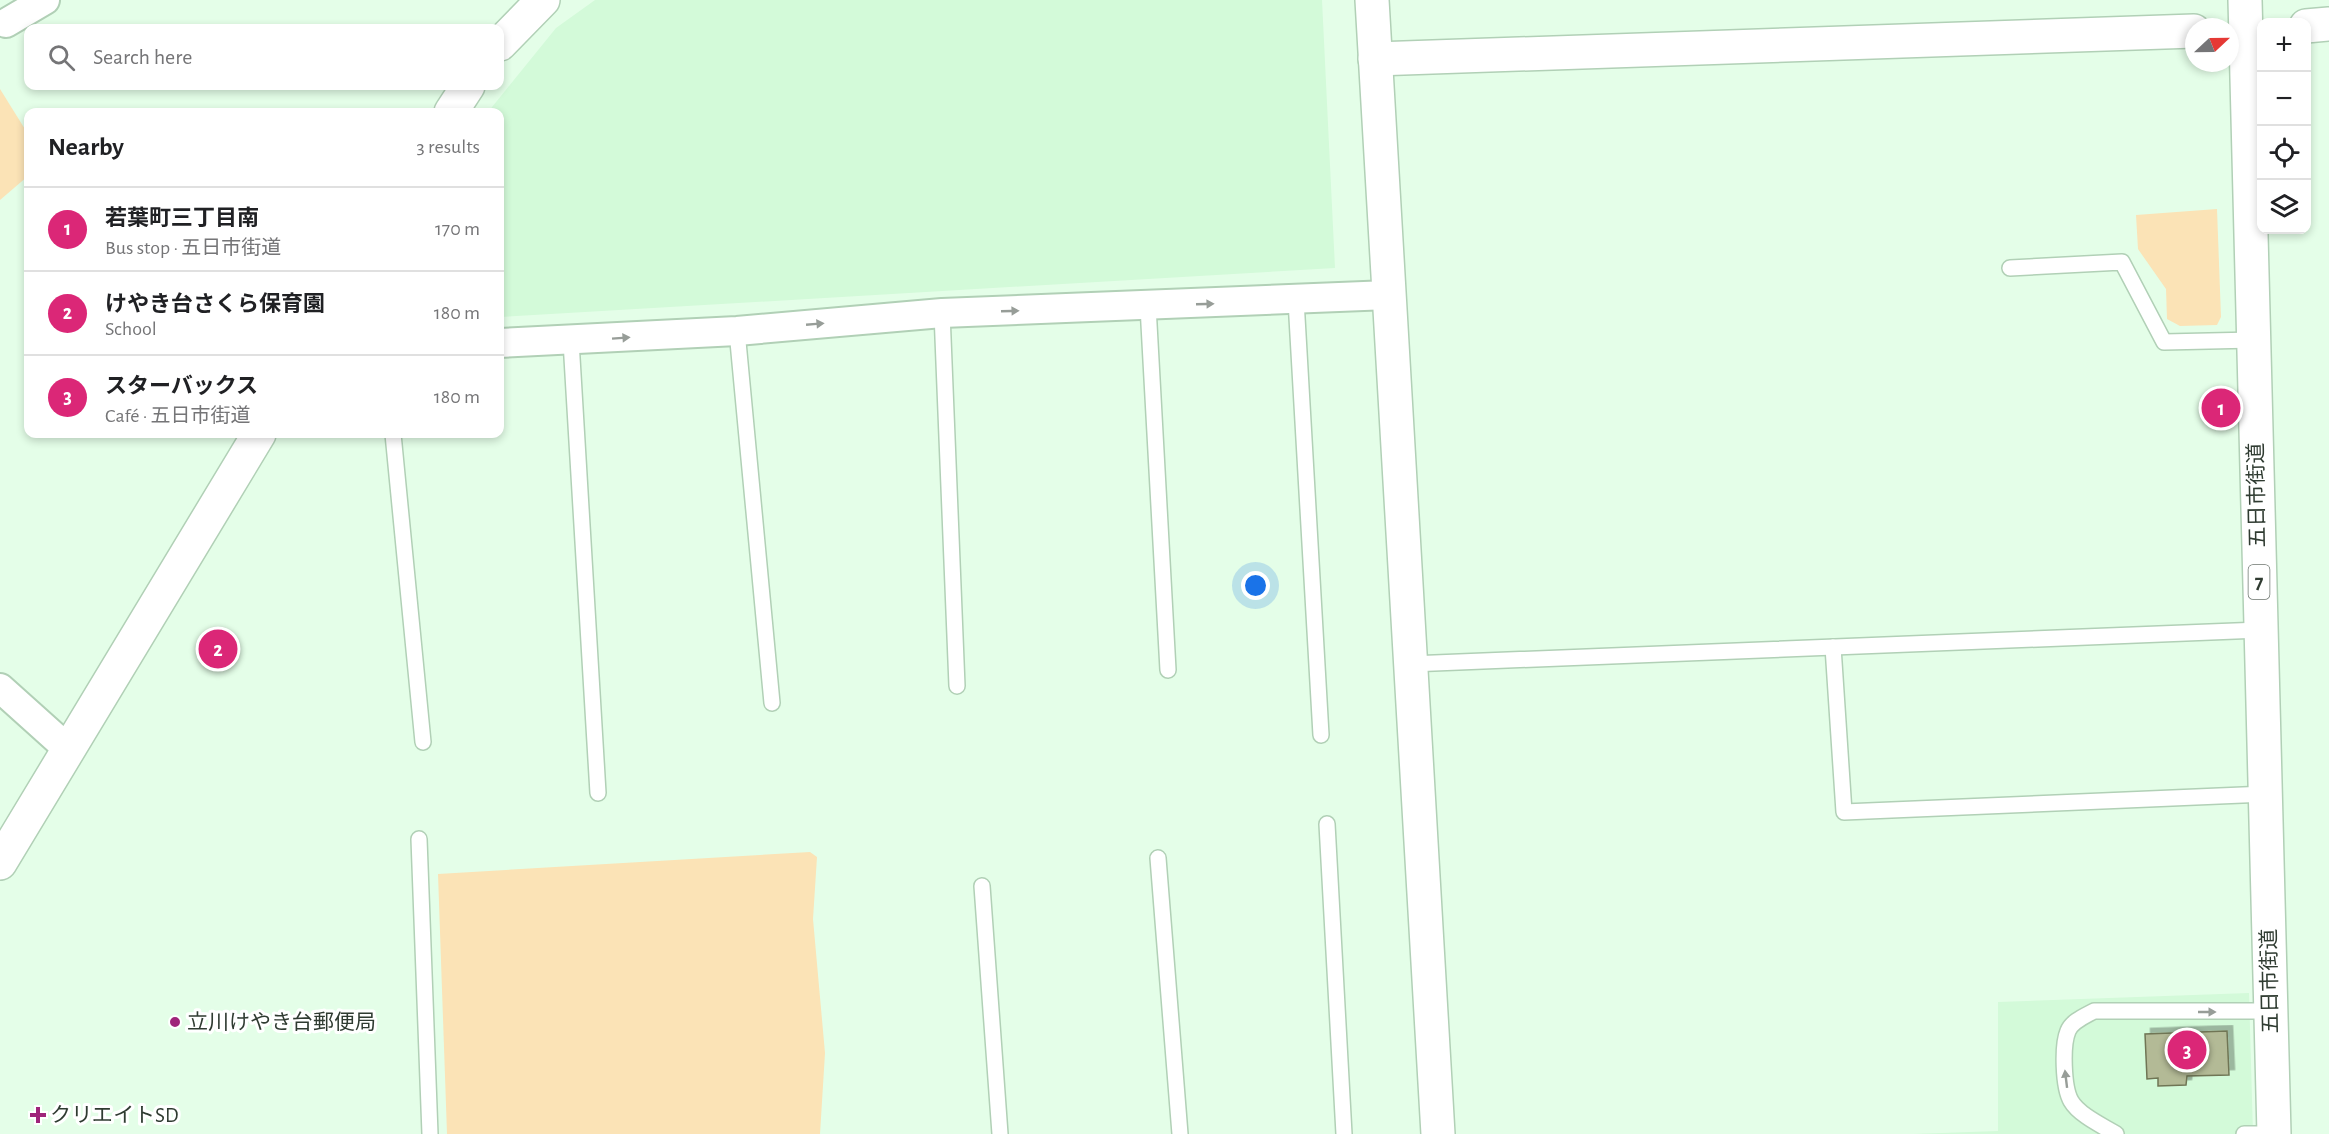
<!DOCTYPE html>
<html lang="en">
<head>
<meta charset="utf-8">
<style>
	body { margin:0; font-family:"Alegreya Sans","Noto Sans JP",sans-serif; background:#f6f6f6; color:#202124 }
	.controls { position:absolute; right:18px; top:18px; display:grid; overflow:hidden; border-radius:12px; box-shadow:0 3px 9px #0003 }
	.controls button { width:54px; height:54px; display:grid; place-items:center; padding:0; border:0; border-bottom:2px solid #e0e0e0; background:#fff; color:#202124; font:30px sans-serif }
	.compass { position:absolute; left:2185px; top:18px; width:54px; height:54px; border-radius:50%; background:#fff; box-shadow:0 3px 9px #0003; rotate:68deg }
	.you { position:absolute; left:1256px; top:586px; width:21px; height:21px; margin:-15px; border:4px solid #fff; border-radius:50%; background:#1a73e8; box-shadow:0 0 0 9px #1a73e833 }
	.badge { display:grid; place-items:center; width:39px; height:39px; border-radius:50%; background:#db2777; color:#fff; font-size:20px; font-weight:700 }
	.pin { position:absolute; translate:-50% -50%; border:3px solid #fff; box-shadow:0 2px 6px #0006 }
	.list { margin:0; padding:0; list-style:none }
	h2 { display:flex; justify-content:space-between; align-items:center; height:78px; margin:0; padding:0 24px; font-size:26px }
	h2 small { font-size:20px; font-weight:400; color:#757577 }
	.list li { display:grid; grid-template-columns:39px 1fr auto; gap:18px; align-items:center; box-sizing:border-box; height:84px; padding:0 24px; border-top:2px solid #e0e0e0 }
	.list b { display:block; font-size:22px; white-space:nowrap }
	.list p { margin:0; font-size:20px; white-space:nowrap; color:#757577 }
	.list em { font-size:20px; font-style:normal; color:#757577 }
	.icon { flex:none; width:33px; height:33px; fill:none; stroke:currentColor; stroke-width:2; stroke-linecap:round; stroke-linejoin:round }
	.map { position:relative; flex:none; width:2329px; height:1134px; overflow:hidden }
	.search { position:absolute; background:#fff; box-shadow:0 3px 9px #0003; left:24px; top:24px; width:480px; height:66px; display:flex; align-items:center; gap:15px; box-sizing:border-box; padding:0 21px; border-radius:12px; color:#757577; font-size:22px }
	.panel { position:absolute; background:#fff; box-shadow:0 3px 9px #0003; left:24px; top:108px; width:480px; height:330px; border-radius:12px }
	.map>svg:first-child { display:block }
</style>
</head>
<body>
<div class="map">
<svg width="2329" height="1134" viewBox="0 0 2329 1134">
	<defs>
		<filter id="shadow"><feDropShadow dx="5.5" dy="-5.5" stdDeviation="0" flood-color="#0004"/></filter>
	</defs>
	<rect width="100%" height="100%" fill="#e4fee8"/>
	<!-- built -->
	<g fill="#d3fad9">
		<polygon points="595,0 1322,0 1335,268 500,317 500,112 488,112 556,28"/>
		<polygon points="2249,993 2253,1134 1913,1134 1998,1131 1998,1002"/>
	</g>
	<!-- green -->
	<g fill="#fbe3b6">
		<polygon points="0,89 28,134 28,176 0,200"/>
		<polygon points="2217,209 2221,317 2217,325 2180,326 2167,319 2166,289 2138,249 2136,215"/>
		<polygon points="810,852 817,857 813,919 825,1053 820,1134 447,1134 438,874"/>
	</g>
	<!-- building -->
	<polygon fill="#b3ba96" stroke="#6f7554" stroke-width="1.5" filter="url(#shadow)" points="2227,1031 2229,1075 2187,1076 2186,1085 2158,1086 2158,1078 2147,1079 2145,1034"/>
	<g fill="none" stroke-linecap="round" stroke-linejoin="round">
		<defs>
			<g id="lane">
				<polyline points="2010,268 2122,262 2164,342 2254,340"/>
				<polyline points="1296,300 1321,735"/>
				<polyline points="1148,306 1168,670"/>
				<polyline points="942,313 957,686"/>
				<polyline points="737,331 772,703"/>
				<polyline points="571,341 598,793"/>
				<polyline points="393,434 423,742"/>
				<polyline points="1833,647 1844,812 2266,794"/>
				<polyline points="1410,664 2260,630"/>
				<polyline points="1327,824 1344,1134"/>
				<polyline points="419,839 430,1134"/>
				<polyline points="1158,858 1180,1134"/>
				<polyline points="982,886 1000,1134"/>
				<path d="M2116 1134C2103 1126 2079 1115 2071 1101 2063 1087 2062 1045 2068 1031 2072 1021 2085 1016 2094 1011H2271"/>
				<polyline points="2244,1134 2274,1134"/>
			</g>
			<g id="street">
				<polyline points="6,23 45,0"/>
				<polyline points="500,343 737,331 942,313 1389,295"/>
				<polyline points="0,688 68,749"/>
			</g>
			<g id="secondary">
				<polyline points="1372,0 1438,1134"/>
				<polyline points="2306,26 2329,24"/>
				<polyline points="500,44 543,0"/>
				<polyline points="1375,59 2194,31"/>
				<polyline points="451,112 468,86"/>
				<polyline points="0,863 259,434"/>
			</g>
			<polyline id="primary" points="2245,0 2274,1134"/>
		</defs>
		<!-- lane casing -->
		<use href="#lane" stroke="#b1d0b6" stroke-width="18"/>
		<!-- street casing -->
		<use href="#street" stroke="#b1d0b6" stroke-width="32"/>
		<!-- secondary casing -->
		<use href="#secondary" stroke="#b1d0b6" stroke-width="36"/>
		<!-- primary casing -->
		<use href="#primary" stroke="#b1d0b6" stroke-width="36"/>
		<!-- lane -->
		<use href="#lane" stroke="#fff" stroke-width="15"/>
		<!-- street -->
		<use href="#street" stroke="#fff" stroke-width="28"/>
		<!-- secondary -->
		<use href="#secondary" stroke="#fff" stroke-width="33"/>
		<!-- primary -->
		<use href="#primary" stroke="#fff" stroke-width="33"/>
	</g>
	<!-- one-way arrows -->
	<defs><path id="oneway-solid" d="M-6-.8H1V-3.2L6.5 0L1 3.2V.8H-6Z" transform="scale(1.5)"/></defs>
	<g fill="#979d98">
		<use href="#oneway-solid" transform="translate(1205 304) rotate(-2)"/>
		<use href="#oneway-solid" transform="translate(1010 311) rotate(-2)"/>
		<use href="#oneway-solid" transform="translate(815 324) rotate(-5)"/>
		<use href="#oneway-solid" transform="translate(621 338) rotate(-4)"/>
		<use href="#oneway-solid" transform="translate(2207 1012)"/>
		<use href="#oneway-solid" transform="translate(2066 1079) rotate(-97)"/>
	</g>
	<!-- markers -->
	<g fill="#9f247a" stroke="#fff" stroke-width="2">
		<circle cx="175" cy="1022" r="6"/>
		<path d="M35 1106h6v6h6v6h-6v6h-6v-6h-6v-6h6z"/>
	</g>
	<g text-anchor="middle" dominant-baseline="central" stroke-width="6" stroke-linejoin="round" paint-order="stroke">
		<!-- shield labels -->
		<rect fill="#fff" stroke="#6d766f" stroke-width="1.5" x="2248.5" y="565" width="21" height="34" rx="4.5"/>
		<g font-size="20" font-weight="bold" fill="#2f3b31">
			<text x="2259" y="582">7</text>
		</g>
		<!-- street labels -->
		<g font-size="21" fill="#2f3b31" stroke="#fff">
			<text transform="translate(2257 495) rotate(-91)">五日市街道</text>
			<text transform="translate(2270 981) rotate(-91)">五日市街道</text>
		</g>
		<!-- poi labels -->
		<g font-size="21" fill="#2f3b31" stroke="#fff" text-anchor="start">
			<text x="187" y="1022">立川けやき台郵便局</text>
			<text x="50" y="1115">クリエイトSD</text>
		</g>
	</g>
</svg>
<div class="controls">
<button>+</button>
<button>−</button>
<button><svg class="icon" aria-label="locate" viewBox="0 0 24 24"><circle cx="12" cy="12" r="6"/><path d="M12 2v4M12 18v4M2 12h4M18 12h4"/></svg></button>
<button><svg class="icon" aria-label="layers" viewBox="0 0 24 24"><path d="M12 4l9 5-9 5-9-5zM3 14l9 5 9-5"/></svg></button>
</div>
<svg class="compass" viewBox="-18 -18 36 36"><path d="M0-13l5 13h-10z" fill="#e53935"/><path d="M0 13l5-13h-10z" fill="#757577"/></svg>
<div class="you"></div>
<div class="pin badge" style="left:2221px;top:408px">1</div>
<div class="pin badge" style="left:218px;top:649px">2</div>
<div class="pin badge" style="left:2187px;top:1050px">3</div>
<div class="search"><svg class="icon" aria-label="search" viewBox="0 0 24 24"><circle cx="10" cy="10" r="6"/><path d="M15 15l6 6"/></svg>Search here</div>
<section class="panel">
<h2>Nearby<small>3 results</small></h2>
<ul class="list">
<li><span class="badge">1</span><div><b>若葉町三丁目南</b><p>Bus stop · 五日市街道</p></div><em>170 m</em></li>
<li><span class="badge">2</span><div><b>けやき台さくら保育園</b><p>School</p></div><em>180 m</em></li>
<li><span class="badge">3</span><div><b>スターバックス</b><p>Café · 五日市街道</p></div><em>180 m</em></li>
</ul>
</section>
</div>
</body>
</html>
